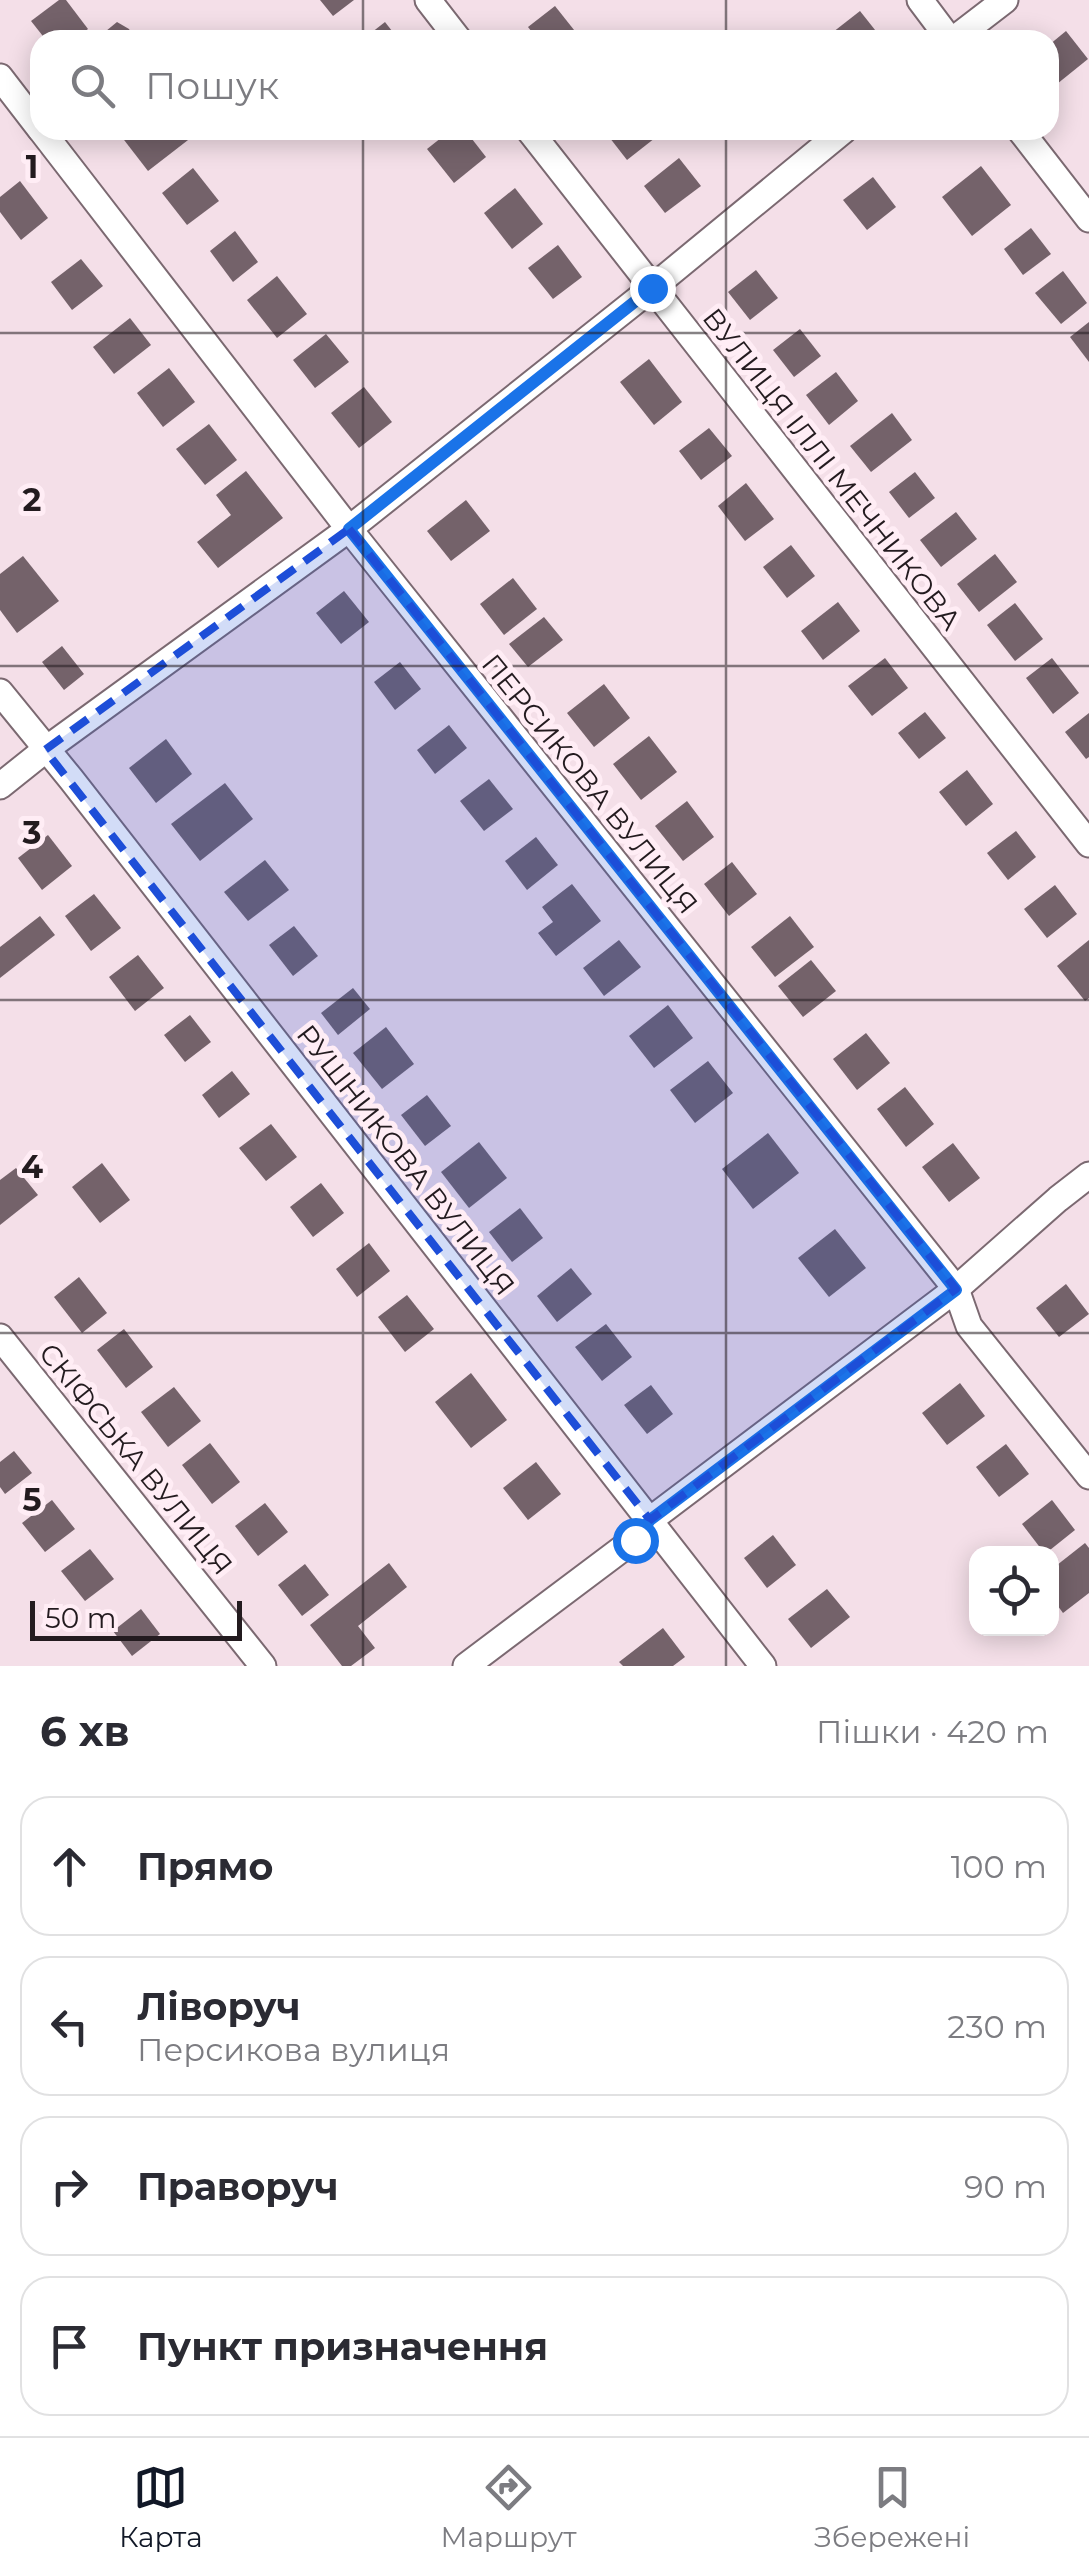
<!DOCTYPE html>
<html lang="uk">
<head>
<meta charset="utf-8">
<style>
	body { margin:0; font-family:Montserrat,sans-serif; background:#f2f2f3; color:#2b2b33 }
	.controls { position:absolute; right:30px; bottom:30px; display:grid; overflow:hidden; border-radius:20px; box-shadow:0 5px 25px #0003 }
	.controls button { width:90px; height:90px; display:grid; place-items:center; padding:0; border:0; border-bottom:2px solid #e1e1e2; background:#fff; color:#2b2b33; font:50px sans-serif }
	.scale { position:absolute; left:30px; bottom:25px; width:212px; box-sizing:border-box; padding-left:10px; border:5px solid #231b1f; border-top:0; font-size:28px; line-height:35px; white-space:nowrap; color:#231b1f; -webkit-text-stroke:8px #ffedf5; paint-order:stroke }
	.stop { position:absolute; width:30px; height:30px; margin:-22px; border:8px solid #1a73e8; border-radius:50%; background:#fff }
	.stop.end { background:#1a73e8; border-color:#fff; box-shadow:0 2px 10px #0008 }
	.list { margin:0; padding:0; list-style:none }
	h2 { display:flex; justify-content:space-between; align-items:center; height:130px; margin:0; padding:0 40px; font-size:42px }
	h2 small { font-size:32px; font-weight:400; color:#7c7c81 }
	.list li { display:grid; grid-template-columns:65px 1fr auto; gap:30px; align-items:center; box-sizing:border-box; height:140px; margin:0 20px 20px; padding:0 20px; border:2px solid #e1e1e2; border-radius:30px }
	.list b { display:block; font-size:38px; white-space:nowrap }
	.list p { margin:0; font-size:32px; white-space:nowrap; color:#7c7c81 }
	.list em { font-size:32px; font-style:normal; color:#7c7c81 }
	.icon { flex:none; width:55px; height:55px; fill:none; stroke:currentColor; stroke-width:2; stroke-linecap:round; stroke-linejoin:round }
	.map { position:relative; flex:none; width:1089px; height:1666px; overflow:hidden }
	.search { position:absolute; background:#fff; box-shadow:0 5px 25px #0003; left:30px; right:30px; top:30px; height:110px; display:flex; align-items:center; gap:25px; box-sizing:border-box; padding:0 35px; border-radius:30px; color:#7c7c81; font-size:38px }
	.sheet { height:770px; background:#fff }
	nav { display:flex; justify-content:space-around; align-items:center; box-sizing:border-box; height:140px; border-top:2px solid #e1e1e2; background:#fff; font-size:28px; color:#7c7c81 }
	nav a { display:grid; justify-items:center; gap:5px }
	nav .on { color:#111827 }
	.map>svg:first-child { display:block }
</style>
</head>
<body>
<div class="map">
<svg width="1089" height="1666" viewBox="0 0 1089 1666">
	<rect width="100%" height="100%" fill="#f4dfe8"/>
	<!-- building -->
	<g fill="#74626a">
		<polygon points="59,0 66,0 88,29 74,40 46,40 31,21"/>
		<polygon points="320,0 354,0 333,16"/>
		<polygon points="555,6 582,40 538,40 528,27"/>
		<polygon points="860,11 883,40 832,40 828,36"/>
		<polygon points="117,22 129,29 135,40 95,40"/>
		<polygon points="385,22 399,40 362,40"/>
		<polygon points="1066,31 1088,59 1057,84 1049,73 1049,45"/>
		<polygon points="129,130 201,130 148,171 121,136"/>
		<polygon points="451,130 465,130 486,157 454,183 427,149"/>
		<polygon points="610,130 649,130 655,138 627,160 606,133"/>
		<polygon points="679,158 701,186 665,213 644,186"/>
		<polygon points="981,166 1011,205 972,236 942,197"/>
		<polygon points="193,168 219,201 187,225 162,193"/>
		<polygon points="873,177 896,207 867,230 843,200"/>
		<polygon points="20,181 48,218 21,240 0,212 0,197"/>
		<polygon points="515,188 543,224 512,249 484,213"/>
		<polygon points="1031,228 1051,254 1023,275 1004,249"/>
		<polygon points="235,231 258,262 233,282 210,251"/>
		<polygon points="558,245 582,277 553,299 528,268"/>
		<polygon points="81,259 103,286 72,310 51,282"/>
		<polygon points="756,270 778,298 750,320 728,292"/>
		<polygon points="1063,271 1087,303 1061,324 1035,293"/>
		<polygon points="277,276 307,314 277,338 247,300"/>
		<polygon points="130,318 151,345 114,374 93,347"/>
		<polygon points="1089,322 1089,362 1070,337"/>
		<polygon points="800,329 821,356 794,377 773,350"/>
		<polygon points="326,334 349,362 315,388 293,360"/>
		<polygon points="649,359 682,402 654,425 620,382"/>
		<polygon points="169,368 195,402 163,427 137,393"/>
		<polygon points="836,372 858,401 829,425 806,395"/>
		<polygon points="364,387 392,422 359,448 331,413"/>
		<polygon points="892,413 912,440 871,472 850,446"/>
		<polygon points="209,424 237,460 205,485 176,449"/>
		<polygon points="709,428 732,456 701,480 679,451"/>
		<polygon points="246,471 283,518 218,568 197,542 231,515 216,495"/>
		<polygon points="915,472 935,498 909,518 889,492"/>
		<polygon points="746,483 774,519 745,541 718,506"/>
		<polygon points="466,500 490,531 451,561 427,531"/>
		<polygon points="956,512 977,539 941,567 920,540"/>
		<polygon points="791,545 815,576 787,598 763,567"/>
		<polygon points="995,554 1017,582 979,612 957,584"/>
		<polygon points="23,556 59,601 17,633 0,610 0,574"/>
		<polygon points="513,578 537,609 504,635 480,604"/>
		<polygon points="344,591 369,622 341,644 316,613"/>
		<polygon points="838,602 860,631 823,660 801,631"/>
		<polygon points="1015,603 1043,639 1015,661 987,625"/>
		<polygon points="544,617 563,640 528,667 509,644"/>
		<polygon points="62,646 84,674 64,690 42,662"/>
		<polygon points="885,658 908,688 872,716 848,686"/>
		<polygon points="1052,658 1079,693 1053,714 1026,678"/>
		<polygon points="400,662 421,689 395,710 374,682"/>
		<polygon points="604,684 630,718 594,747 567,713"/>
		<polygon points="925,712 946,738 919,759 898,733"/>
		<polygon points="1089,713 1089,757 1086,759 1065,732"/>
		<polygon points="449,725 467,748 435,774 417,750"/>
		<polygon points="649,736 677,772 641,800 613,764"/>
		<polygon points="166,739 192,774 156,803 129,768"/>
		<polygon points="967,770 993,804 966,826 939,792"/>
		<polygon points="489,779 513,809 484,831 460,801"/>
		<polygon points="225,783 253,819 200,861 171,824"/>
		<polygon points="687,801 714,837 683,861 655,826"/>
		<polygon points="1016,831 1036,857 1008,880 987,853"/>
		<polygon points="48,835 72,866 42,890 18,858"/>
		<polygon points="536,837 558,865 527,890 505,861"/>
		<polygon points="265,860 289,890 248,921 224,892"/>
		<polygon points="732,862 757,894 729,916 704,884"/>
		<polygon points="572,884 601,921 556,956 538,933 553,922 542,907"/>
		<polygon points="1055,885 1077,914 1047,938 1024,909"/>
		<polygon points="94,894 121,928 91,951 65,916"/>
		<polygon points="40,916 55,935 0,978 0,947"/>
		<polygon points="790,916 814,947 775,977 751,947"/>
		<polygon points="294,926 318,956 293,976 269,945"/>
		<polygon points="619,940 641,967 604,996 583,968"/>
		<polygon points="1089,940 1089,998 1085,1001 1057,966"/>
		<polygon points="138,955 164,988 135,1011 109,977"/>
		<polygon points="811,960 836,991 803,1017 778,986"/>
		<polygon points="353,988 370,1009 338,1035 321,1013"/>
		<polygon points="668,1005 693,1038 654,1068 629,1036"/>
		<polygon points="190,1015 211,1042 185,1062 164,1035"/>
		<polygon points="386,1027 414,1064 382,1089 353,1053"/>
		<polygon points="866,1033 890,1063 857,1090 833,1059"/>
		<polygon points="708,1061 733,1093 695,1123 670,1090"/>
		<polygon points="232,1071 250,1094 219,1118 202,1095"/>
		<polygon points="905,1087 934,1124 906,1147 877,1109"/>
		<polygon points="427,1095 451,1126 425,1146 401,1115"/>
		<polygon points="271,1124 297,1157 266,1181 239,1148"/>
		<polygon points="768,1133 799,1173 753,1209 722,1169"/>
		<polygon points="479,1142 507,1178 469,1208 441,1172"/>
		<polygon points="953,1143 980,1178 949,1202 922,1167"/>
		<polygon points="102,1163 130,1200 100,1223 72,1187"/>
		<polygon points="16,1168 38,1195 0,1225 0,1180"/>
		<polygon points="321,1183 344,1213 313,1237 290,1207"/>
		<polygon points="520,1208 543,1238 512,1262 489,1232"/>
		<polygon points="835,1229 866,1268 829,1297 798,1258"/>
		<polygon points="369,1243 390,1271 357,1297 336,1269"/>
		<polygon points="571,1268 592,1294 557,1322 537,1296"/>
		<polygon points="79,1277 107,1313 82,1333 54,1297"/>
		<polygon points="1066,1284 1089,1314 1059,1337 1036,1308"/>
		<polygon points="407,1295 434,1329 405,1352 378,1317"/>
		<polygon points="606,1324 632,1357 602,1381 575,1347"/>
		<polygon points="124,1329 153,1367 126,1388 97,1350"/>
		<polygon points="471,1373 507,1420 471,1448 435,1402"/>
		<polygon points="960,1383 985,1416 947,1445 922,1413"/>
		<polygon points="651,1385 673,1414 647,1434 624,1405"/>
		<polygon points="174,1387 201,1421 168,1447 141,1412"/>
		<polygon points="210,1443 240,1482 212,1504 182,1465"/>
		<polygon points="1006,1444 1029,1474 999,1497 976,1467"/>
		<polygon points="14,1451 32,1473 5,1494 0,1487 0,1462"/>
		<polygon points="536,1462 561,1494 528,1520 503,1488"/>
		<polygon points="52,1500 75,1529 45,1552 22,1523"/>
		<polygon points="1052,1500 1075,1530 1045,1554 1022,1524"/>
		<polygon points="265,1503 288,1532 258,1556 235,1526"/>
		<polygon points="773,1535 796,1565 767,1588 744,1558"/>
		<polygon points="1085,1543 1089,1548 1089,1593 1063,1613 1052,1598 1052,1569"/>
		<polygon points="90,1549 114,1579 85,1601 61,1571"/>
		<polygon points="389,1563 407,1587 358,1626 375,1648 351,1666 342,1666 310,1625"/>
		<polygon points="305,1564 329,1595 302,1616 278,1585"/>
		<polygon points="827,1589 850,1617 811,1648 788,1619"/>
		<polygon points="141,1609 160,1634 132,1656 113,1631"/>
		<polygon points="663,1628 685,1657 673,1666 623,1666 619,1662"/>
	</g>
	<g fill="none" stroke-linecap="round" stroke-linejoin="round">
		<defs>
			<g id="minor">
				<polyline points="428,0 459,40"/>
				<polyline points="920,0 950,40"/>
				<polyline points="953,40 1005,0"/>
				<polyline points="0,77 40,129"/>
				<polyline points="41,130 349,529 956,1289 969,1326 1089,1476"/>
				<polyline points="529,130 1089,844"/>
				<polyline points="1020,130 1089,219"/>
				<polyline points="0,692 71,779 763,1666"/>
				<polyline points="0,786 45,750 349,529 652,288 844,130"/>
				<polyline points="0,1337 263,1666"/>
				<polyline points="466,1666 635,1539 650,1520 956,1289 1058,1199 1089,1175"/>
			</g>
		</defs>
		<!-- minor casing -->
		<use href="#minor" stroke="#7b6971" stroke-width="29"/>
		<!-- minor -->
		<use href="#minor" stroke="#fff" stroke-width="25"/>
	</g>
	<g fill="none" stroke-linecap="round" stroke-linejoin="round">
		<!-- route -->
		<polyline stroke="#1a73e8" stroke-width="12" points="635,1540 650,1520 956,1290 349,529 652,288"/>
	</g>
	<!-- marked area -->
	<path fill="#1d4ed8" fill-opacity="0.2" stroke="#1d4ed8" stroke-width="8" stroke-dasharray="20 12" stroke-linejoin="round" d="M349 529 956 1289 650 1520 45 750Z"/>
	<!-- grid -->
	<path fill="none" stroke="#231b1f" stroke-width="2.5" stroke-opacity="0.55" d="M363 0V40M726 0V40M363 130V1666M726 130V1666M0 333H1089M0 666H1089M0 1000H1089M0 1333H1089"/>
	<g text-anchor="middle" dominant-baseline="central" stroke-width="10" stroke-linejoin="round" paint-order="stroke">
		<!-- street labels -->
		<g font-size="28" fill="#231b1f" stroke="#ffedf5">
			<text transform="translate(832 469) rotate(52)">ВУЛИЦЯ ІЛЛІ МЕЧНИКОВА</text>
			<text transform="translate(590 784) rotate(51)">ПЕРСИКОВА ВУЛИЦЯ</text>
			<text transform="translate(406 1160) rotate(52)">РУШНИКОВА ВУЛИЦЯ</text>
			<text transform="translate(136 1459) rotate(51)">СКІФСЬКА ВУЛИЦЯ</text>
		</g>
	</g>
	<g font-size="32" text-anchor="middle" font-weight="bold" fill="#231b1f" stroke="#ffedf5" stroke-width="10" stroke-linejoin="round" paint-order="stroke">
		<text x="32" y="178">1</text>
		<text x="32" y="511">2</text>
		<text x="32" y="844">3</text>
		<text x="32" y="1178">4</text>
		<text x="32" y="1511">5</text>
	</g>
</svg>
<div class="controls">
<button><svg class="icon" aria-label="locate" viewBox="0 0 24 24"><circle cx="12" cy="12" r="6"/><path d="M12 2v4M12 18v4M2 12h4M18 12h4"/></svg></button>
</div>
<div class="scale">50 m</div>
<div class="stop" style="left:635px;top:1540px"></div>
<div class="stop end" style="left:652px;top:288px"></div>
<div class="search"><svg class="icon" aria-label="search" viewBox="0 0 24 24"><circle cx="10" cy="10" r="6"/><path d="M15 15l6 6"/></svg>Пошук</div>
</div>
<section class="sheet">
<h2>6 хв<small>Пішки · 420 m</small></h2>
<ul class="list">
<li><svg class="icon" aria-label="ahead" viewBox="0 0 24 24"><path d="M12 20V5M6 11l6-6 6 6"/></svg><div><b>Прямо</b></div><em>100 m</em></li>
<li><svg class="icon" aria-label="left" viewBox="0 0 24 24"><path d="M17 20v-9H6M10 6l-5 5 5 5"/></svg><div><b>Ліворуч</b><p>Персикова вулиця</p></div><em>230 m</em></li>
<li><svg class="icon" aria-label="right" viewBox="0 0 24 24"><path d="M7 20v-9h11M14 6l5 5-5 5"/></svg><div><b>Праворуч</b></div><em>90 m</em></li>
<li><svg class="icon" aria-label="arrive" viewBox="0 0 24 24"><path d="M6 21V4h12l-3 4 3 4H6"/></svg><div><b>Пункт призначення</b></div></li>
</ul>
</section>
<nav>
<a class="on"><svg class="icon" aria-label="map" viewBox="0 0 24 24"><path d="M3 6l6-2 6 2 6-2v14l-6 2-6-2-6 2zM9 4v14M15 6v14"/></svg>Карта</a>
<a><svg class="icon" aria-label="directions" viewBox="0 0 24 24"><path d="M12 3l9 9-9 9-9-9zM9 14v-3h6M13 9l2 2-2 2"/></svg>Маршрут</a>
<a><svg class="icon" aria-label="saved" viewBox="0 0 24 24"><path d="M7 4h10v16l-5-4-5 4z"/></svg>Збережені</a>
</nav>
</body>
</html>
